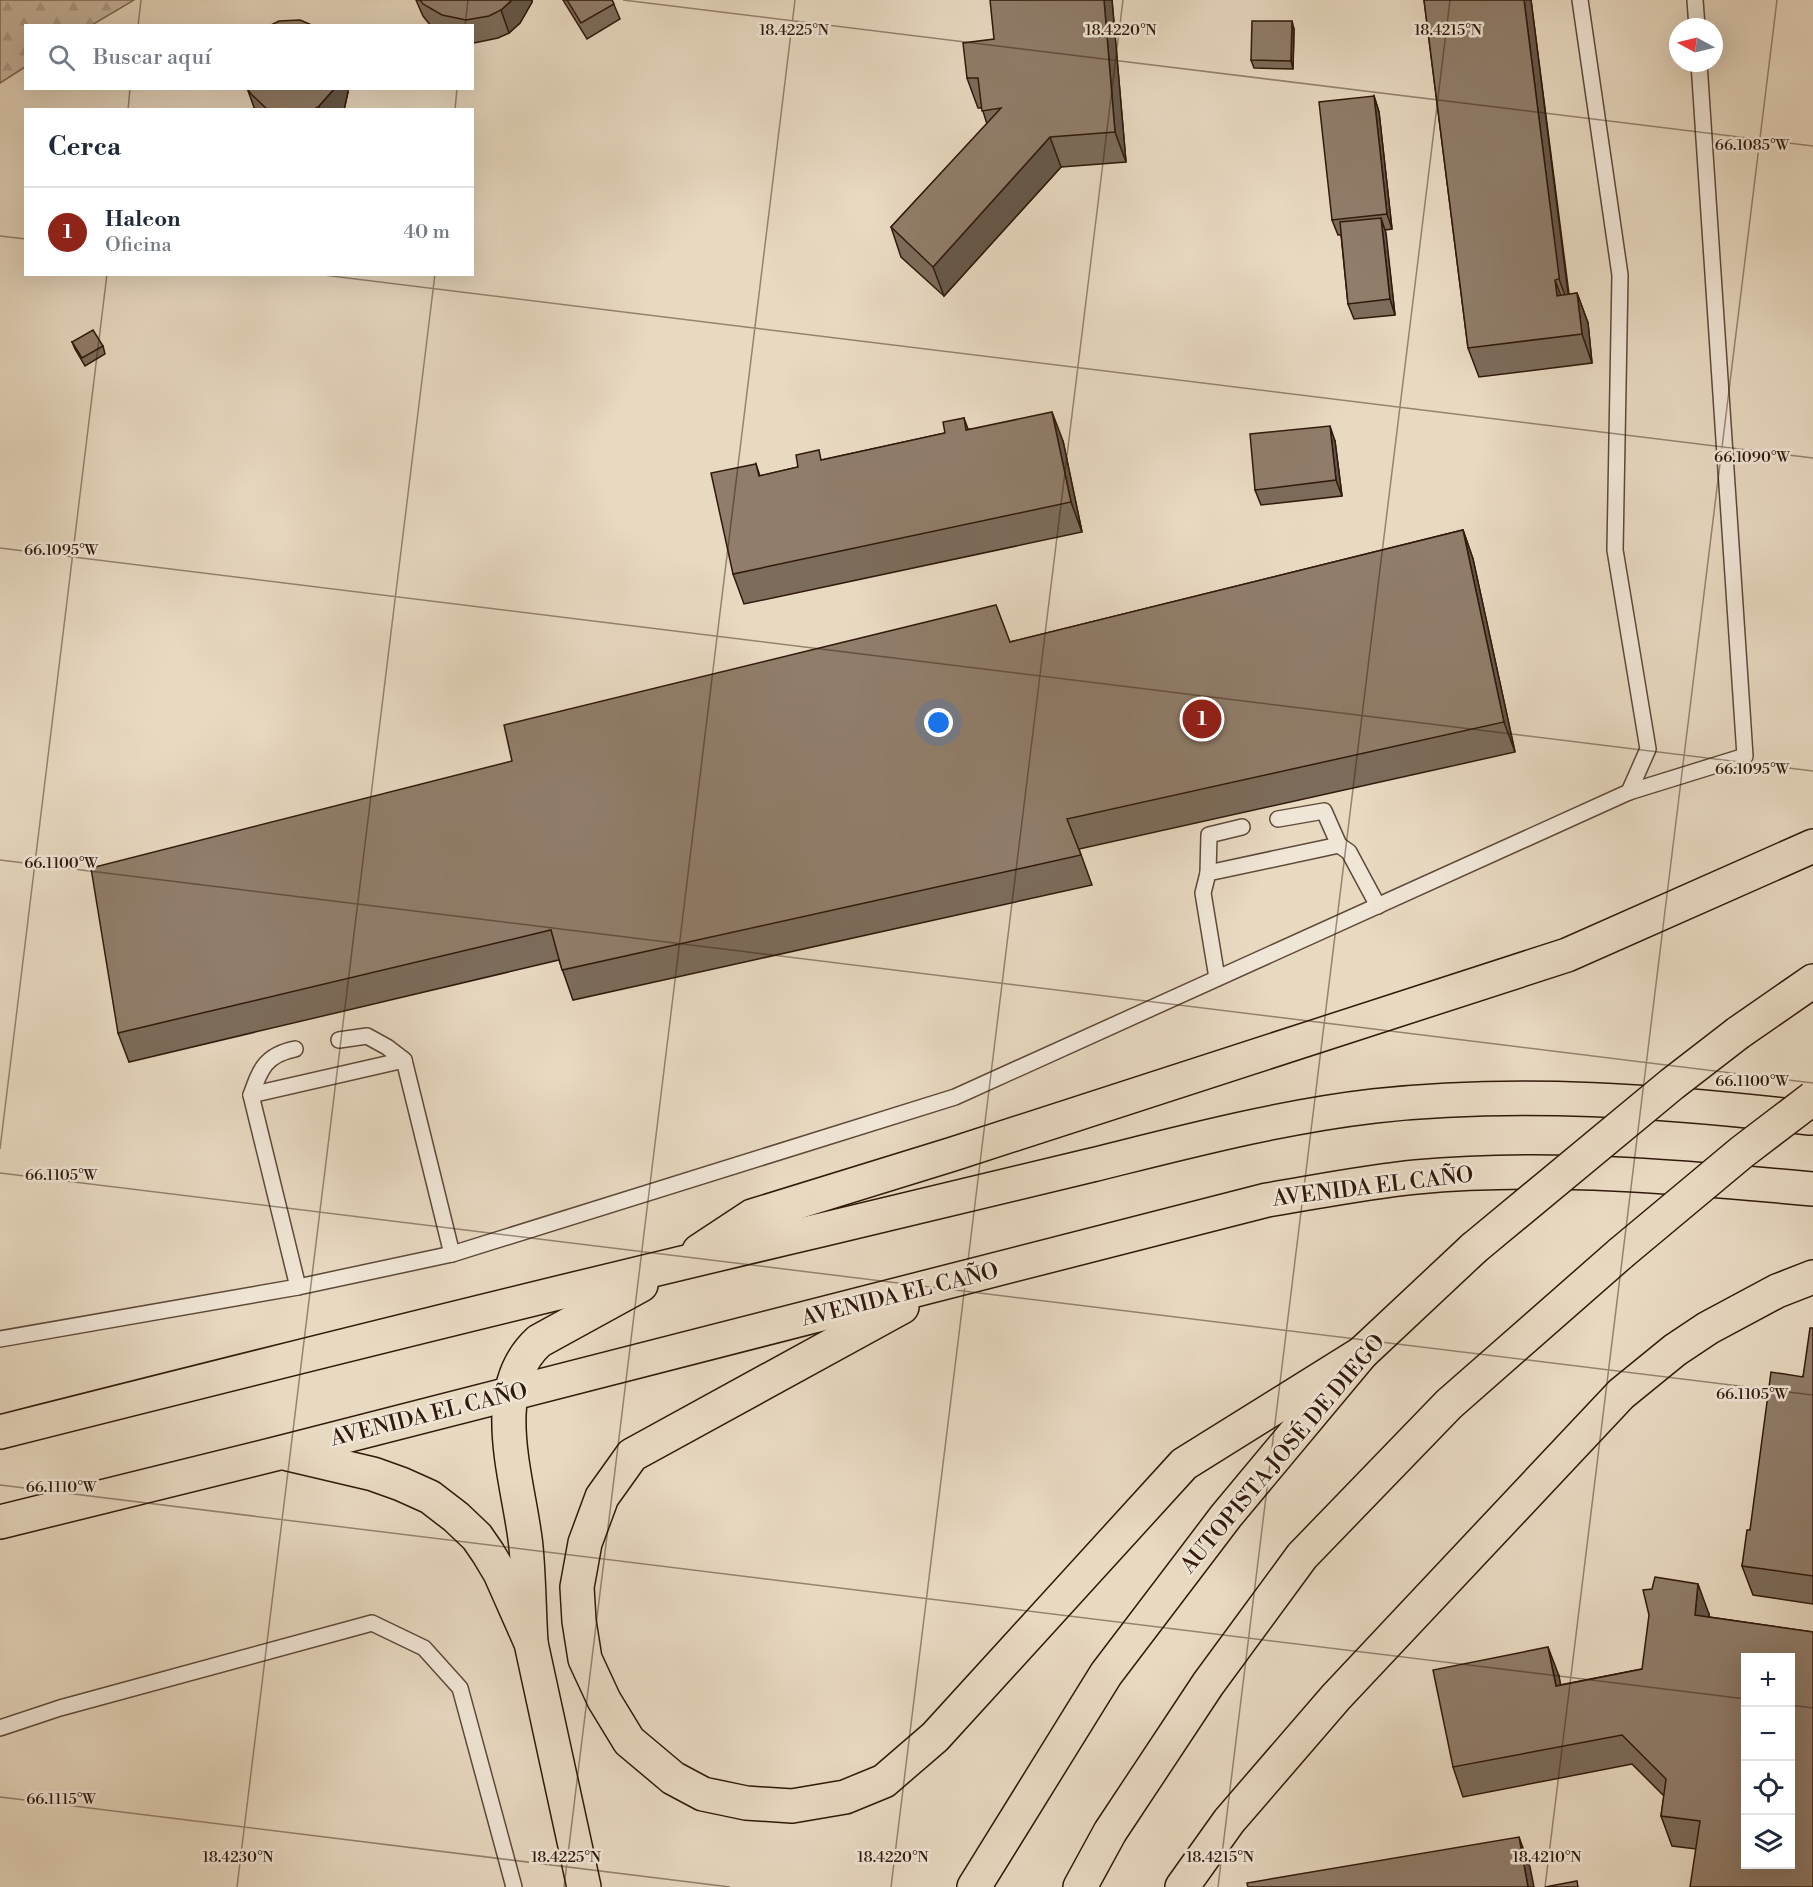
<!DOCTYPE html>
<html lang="es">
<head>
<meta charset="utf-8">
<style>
	body { margin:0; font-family:"Libre Bodoni",serif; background:#f6f6f7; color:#1f2937 }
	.controls { position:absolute; right:18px; bottom:18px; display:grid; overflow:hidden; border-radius:0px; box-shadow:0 6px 24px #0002 }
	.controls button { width:54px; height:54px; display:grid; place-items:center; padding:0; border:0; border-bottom:2px solid #e0e1e3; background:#fff; color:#1f2937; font:30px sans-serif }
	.compass { position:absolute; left:1669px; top:18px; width:54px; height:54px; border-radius:50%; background:#fff; box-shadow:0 6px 24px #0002; rotate:277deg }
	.you { position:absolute; left:939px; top:723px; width:21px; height:21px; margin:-15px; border:4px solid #fff; border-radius:50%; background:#1a73e8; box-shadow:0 0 0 9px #1a73e833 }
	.badge { display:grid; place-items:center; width:39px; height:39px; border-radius:50%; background:#8f2418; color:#fff; font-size:20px; font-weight:700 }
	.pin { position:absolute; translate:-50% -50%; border:3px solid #fff; box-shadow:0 2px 6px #0006 }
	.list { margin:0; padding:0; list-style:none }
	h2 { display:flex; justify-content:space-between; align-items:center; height:78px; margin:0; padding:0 24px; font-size:26px }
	h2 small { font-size:20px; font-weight:400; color:#747a83 }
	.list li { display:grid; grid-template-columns:39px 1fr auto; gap:18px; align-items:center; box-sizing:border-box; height:90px; padding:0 24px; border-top:2px solid #e0e1e3 }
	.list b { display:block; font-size:22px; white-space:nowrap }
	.list p { margin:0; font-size:20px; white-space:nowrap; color:#747a83 }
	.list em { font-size:20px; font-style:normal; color:#747a83 }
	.icon { flex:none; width:33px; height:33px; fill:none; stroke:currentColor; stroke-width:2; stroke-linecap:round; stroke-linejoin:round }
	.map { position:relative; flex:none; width:1813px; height:1887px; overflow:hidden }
	.search { position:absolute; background:#fff; box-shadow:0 6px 24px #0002; left:24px; top:24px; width:450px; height:66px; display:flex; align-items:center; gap:15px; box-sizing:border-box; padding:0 21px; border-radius:0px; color:#747a83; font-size:22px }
	.panel { position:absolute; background:#fff; box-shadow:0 6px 24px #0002; left:24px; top:108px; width:450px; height:168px; border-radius:0px }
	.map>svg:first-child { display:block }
</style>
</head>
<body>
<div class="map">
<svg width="1813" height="1887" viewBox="0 0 1813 1887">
	<defs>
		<pattern id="forest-firs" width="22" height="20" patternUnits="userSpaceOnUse" patternTransform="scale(1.5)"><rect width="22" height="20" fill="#c9b8a2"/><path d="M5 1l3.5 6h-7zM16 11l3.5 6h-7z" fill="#ad9e8a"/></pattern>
	</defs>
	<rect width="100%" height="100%" fill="#e8d9c1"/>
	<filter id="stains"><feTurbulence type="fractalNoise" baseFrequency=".00333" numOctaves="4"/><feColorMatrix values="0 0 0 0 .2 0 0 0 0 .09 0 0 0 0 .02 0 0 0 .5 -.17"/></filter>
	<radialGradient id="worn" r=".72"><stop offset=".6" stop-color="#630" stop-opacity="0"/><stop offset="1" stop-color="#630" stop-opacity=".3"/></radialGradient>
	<!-- forest -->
	<polygon fill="url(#forest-firs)" stroke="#7d6856" stroke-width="1.5" points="0,0 134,0 92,25 26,26 25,67 0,83"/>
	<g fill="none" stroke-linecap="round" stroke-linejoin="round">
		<defs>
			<g id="lane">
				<polyline points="1580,0 1620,275 1615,550 1648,749 1629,792"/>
				<polyline points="1695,0 1697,27"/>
				<polyline points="1278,819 1324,811 1339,845"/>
				<polyline points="1208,873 1209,835 1242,827"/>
				<polyline points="1217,978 1203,893 1208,873 1339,845 1349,852 1378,906"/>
				<polyline points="339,1040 367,1036 387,1047 404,1060 452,1254"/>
				<path d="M295 1049C265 1055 260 1070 251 1095L298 1287"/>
				<polyline points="251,1095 404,1060"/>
				<polyline points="0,1339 298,1287 452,1254 955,1097 1629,792 1745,756 1699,63"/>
				<polyline points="0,1728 60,1708 372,1623 424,1648 460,1688 514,1887"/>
			</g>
			<g id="highway">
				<polyline points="1738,1033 1813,981"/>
				<polyline points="699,1251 752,1216 953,1154 1567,955 1813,846"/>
				<polyline points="902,1307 632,1455 602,1497 585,1543 577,1587 579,1621 585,1659 604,1700 629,1741 673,1778 703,1794 746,1803 792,1806 845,1797 884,1781 935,1737 1184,1464 1362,1353"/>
				<path d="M0 1432C273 1363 547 1294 821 1230 912 1209 1002 1187 1092 1165 1185 1142 1279 1117 1374 1106 1518 1090 1666 1101 1810 1118"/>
				<polyline points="288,1454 373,1474 401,1484 430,1497 456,1517 477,1537 488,1553 500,1573 531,1643 584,1887"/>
				<path d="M0 1522 283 1452 1267 1200C1316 1192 1366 1182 1416 1177 1548 1165 1682 1177 1813 1189"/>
				<path d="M531 1643C529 1611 529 1578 526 1547 520 1484 484 1391 539 1341L641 1285"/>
				<polyline points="974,1887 1106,1674 1226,1516 1362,1353 1474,1248"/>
				<polyline points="1080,1887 1110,1832 1208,1684 1302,1556 1449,1404 1621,1253"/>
				<polyline points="1182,1887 1229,1821 1336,1697 1621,1394 1675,1350 1708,1328 1777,1291 1813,1277"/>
			</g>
		</defs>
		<!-- lane casing -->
		<use href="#lane" stroke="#5f4938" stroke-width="18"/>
		<!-- highway casing -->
		<use href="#highway" stroke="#31190b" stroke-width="36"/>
		<!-- lane -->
		<use href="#lane" stroke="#f0e6d7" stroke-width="15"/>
		<!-- highway -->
		<use href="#highway" stroke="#e8d9c1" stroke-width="33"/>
		<defs>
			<g id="highway-bridge">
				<polyline points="1474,1248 1672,1084 1738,1033"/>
				<polyline points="1621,1253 1742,1152 1813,1098"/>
			</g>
		</defs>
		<!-- highway-bridge casing -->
		<use href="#highway-bridge" stroke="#31190b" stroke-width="36" stroke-linecap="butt"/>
		<!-- highway-bridge -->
		<use href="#highway-bridge" stroke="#e8d9c1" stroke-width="33"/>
	</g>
	<!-- wall -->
	<g fill="#7c6c5b" stroke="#31190b" stroke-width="1.5">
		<polygon points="416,0 532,0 532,2 520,23 509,33 498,38 474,43 472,43 472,26 431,26 423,16"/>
		<polygon points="563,0 612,0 620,19 587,39"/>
		<polygon points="1112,0 1126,162 1061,167 944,296 901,257 891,227 987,124 982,108 978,108 967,78 994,39"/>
		<polygon points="1424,0 1531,0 1569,294 1577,293 1588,323 1592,363 1479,377 1468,348"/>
		<polygon points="1294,29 1293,69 1254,68 1251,60"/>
		<polygon points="247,88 347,88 348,92 344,110 255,110"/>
		<polygon points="1374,96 1379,112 1392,229 1385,230 1395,315 1354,319 1348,304 1341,235 1338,235 1332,220"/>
		<polygon points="72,342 103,346 105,354 85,366 75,349"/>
		<polygon points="964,418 968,429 1063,441 1082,532 744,604 733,574 756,464 760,476 798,467 822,460 945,433"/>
		<polygon points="1335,441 1342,496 1261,505 1255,490"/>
		<polygon points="1463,530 1473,559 1515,752 1079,849 1092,885 573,1000 559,960 129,1062 118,1033 1010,642"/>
		<polygon points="1813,1328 1813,1604 1753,1595 1742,1566 1750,1530 1803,1377"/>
		<polygon points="1709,1614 1709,1617 1813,1632 1696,1849 1672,1846 1661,1816 1664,1796 1632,1764 1463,1797 1453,1767 1559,1676 1560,1685 1642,1669"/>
	</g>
	<!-- shaded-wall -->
	<g fill="#65584a" stroke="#31190b" stroke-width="1.5">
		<polygon points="512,0 532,0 532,2 520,23 509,33 501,10"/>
		<polygon points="1104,0 1112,0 1126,162 1115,132"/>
		<polygon points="1524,0 1531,0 1570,309 1559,279"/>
		<polygon points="1292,21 1294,29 1293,69 1291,61"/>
		<polygon points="335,88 347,88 348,92 344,110 320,110 319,106"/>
		<polygon points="1374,96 1379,112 1392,229 1387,214"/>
		<polygon points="1050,137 1061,167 944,296 933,267"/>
		<polygon points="1381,218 1386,233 1395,315 1390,299"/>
		<polygon points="1555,280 1566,309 1557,296"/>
		<polygon points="1577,293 1588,323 1592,363 1582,334"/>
		<polygon points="1052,412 1063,441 1082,532 1071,502"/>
		<polygon points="1330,426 1335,441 1342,496 1336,480"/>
		<polygon points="1463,530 1473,559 1515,752 1504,722"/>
		<polygon points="1698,1584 1709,1614 1706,1645 1695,1615"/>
		<polygon points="1548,1647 1559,1676 1566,1715 1556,1686"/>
		<polygon points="1519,1837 1530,1867 1534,1887 1528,1887"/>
	</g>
	<!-- building -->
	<g fill="#907d6a" stroke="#31190b" stroke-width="1.5" fill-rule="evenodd">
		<polygon points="420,0 512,0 501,10 489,16 466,20 442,15 423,4"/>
		<polygon points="567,0 612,0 614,4 581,23"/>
		<polygon points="990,0 1104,0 1115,132 1050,137 933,267 891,227 1001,108 982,111 978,78 967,78 963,43 994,39"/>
		<polygon points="1424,0 1524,0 1559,276 1559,279 1555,280 1557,296 1577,293 1582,334 1468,348"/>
		<polygon points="300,20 314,26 269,26 279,21"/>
		<polygon points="1252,21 1292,21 1291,61 1251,60"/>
		<polygon points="247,88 335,88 319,106 313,110 268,110 251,94"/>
		<polygon points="1374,96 1387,214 1332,220 1319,102"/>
		<polygon points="1381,218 1390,299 1348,304 1340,222"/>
		<polygon points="93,330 103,346 82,358 72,342"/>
		<polygon points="1052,412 1071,502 733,574 711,473 756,464 759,476 798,467 796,455 819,450 821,460 945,433 943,422 964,418 966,430"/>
		<polygon points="1330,426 1336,480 1255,490 1250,434"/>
		<polygon points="1463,530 1504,722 1067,819 1081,855 562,970 551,930 118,1033 91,868 512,761 504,725 996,605 1010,642"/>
		<polygon points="1810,1328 1813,1328 1813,1576 1742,1566 1747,1530 1750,1530 1771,1372 1803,1377"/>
		<path d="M1655 1577 1698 1584 1695 1615 1813 1632V1887H1690L1700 1821 1661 1816 1666 1779 1622 1735 1453 1767 1433 1670 1548 1647 1556 1686 1642 1669 1649 1615 1643 1590 1652 1589ZM1746 1658H1791V1864H1746Z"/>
		<polygon points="1519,1837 1528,1887 1248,1887 1247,1883"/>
		<polygon points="1577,1881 1578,1887 1545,1887"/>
	</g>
	<!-- ticks -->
	<path fill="none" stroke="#31190b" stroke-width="1.5" stroke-opacity="0.45" d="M623 0 1813 146M138 26 141 0M465 26 468 0M128 110 130 88M455 110 457 88M0 236 26 239M315 274 1813 458M0 548 1813 771M0 860 1813 1083M0 1149 107 274M0 1173 1813 1395M0 1485 1746 1699M1790 1705 1813 1708M0 1797 730 1887M237 1887 435 274M564 1887 795 0M891 1887 1123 0M1218 1887 1450 0M1545 1887 1777 0"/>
	<g text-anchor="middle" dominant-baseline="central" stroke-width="5" stroke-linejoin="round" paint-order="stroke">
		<!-- street labels -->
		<g font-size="22" fill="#31190b" stroke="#f0e6d7">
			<text transform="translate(1373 1187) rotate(-7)">AVENIDA EL CAÑO</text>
			<text transform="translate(900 1295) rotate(-14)">AVENIDA EL CAÑO</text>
			<text transform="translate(429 1415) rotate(-14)">AVENIDA EL CAÑO</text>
			<text transform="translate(1283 1454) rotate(-50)">AUTOPISTA JOSÉ DE DIEGO</text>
		</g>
	</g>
	<g font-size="15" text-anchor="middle" fill="#31190b" stroke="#f0e6d7" stroke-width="5" stroke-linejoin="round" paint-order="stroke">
		<text x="794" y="35">18.4225°N</text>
		<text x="1121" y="35">18.4220°N</text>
		<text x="1448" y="35">18.4215°N</text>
		<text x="1752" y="150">66.1085°W</text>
		<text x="1752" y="462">66.1090°W</text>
		<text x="61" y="555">66.1095°W</text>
		<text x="1752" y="774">66.1095°W</text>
		<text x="61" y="868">66.1100°W</text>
		<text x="1752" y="1086">66.1100°W</text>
		<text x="61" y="1180">66.1105°W</text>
		<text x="1752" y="1399">66.1105°W</text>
		<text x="61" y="1492">66.1110°W</text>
		<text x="61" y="1804">66.1115°W</text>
		<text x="238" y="1862">18.4230°N</text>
		<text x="566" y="1862">18.4225°N</text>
		<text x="893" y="1862">18.4220°N</text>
		<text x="1220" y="1862">18.4215°N</text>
		<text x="1547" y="1862">18.4210°N</text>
	</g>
	<rect width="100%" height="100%" filter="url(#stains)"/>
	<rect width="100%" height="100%" fill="url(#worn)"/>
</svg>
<div class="controls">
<button>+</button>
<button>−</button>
<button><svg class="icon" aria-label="locate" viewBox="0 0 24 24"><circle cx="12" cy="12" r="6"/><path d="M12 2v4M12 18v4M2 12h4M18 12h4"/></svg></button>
<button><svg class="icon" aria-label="layers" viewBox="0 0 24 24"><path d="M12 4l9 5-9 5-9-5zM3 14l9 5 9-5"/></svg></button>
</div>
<svg class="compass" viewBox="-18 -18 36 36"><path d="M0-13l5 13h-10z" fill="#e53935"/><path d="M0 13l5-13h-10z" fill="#747a83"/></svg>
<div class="you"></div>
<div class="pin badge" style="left:1202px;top:719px">1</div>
<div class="search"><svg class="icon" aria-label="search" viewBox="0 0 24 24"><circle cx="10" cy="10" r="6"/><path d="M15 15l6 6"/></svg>Buscar aquí</div>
<section class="panel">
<h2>Cerca<small></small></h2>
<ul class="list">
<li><span class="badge">1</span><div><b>Haleon</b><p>Oficina</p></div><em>40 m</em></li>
</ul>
</section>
</div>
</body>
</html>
